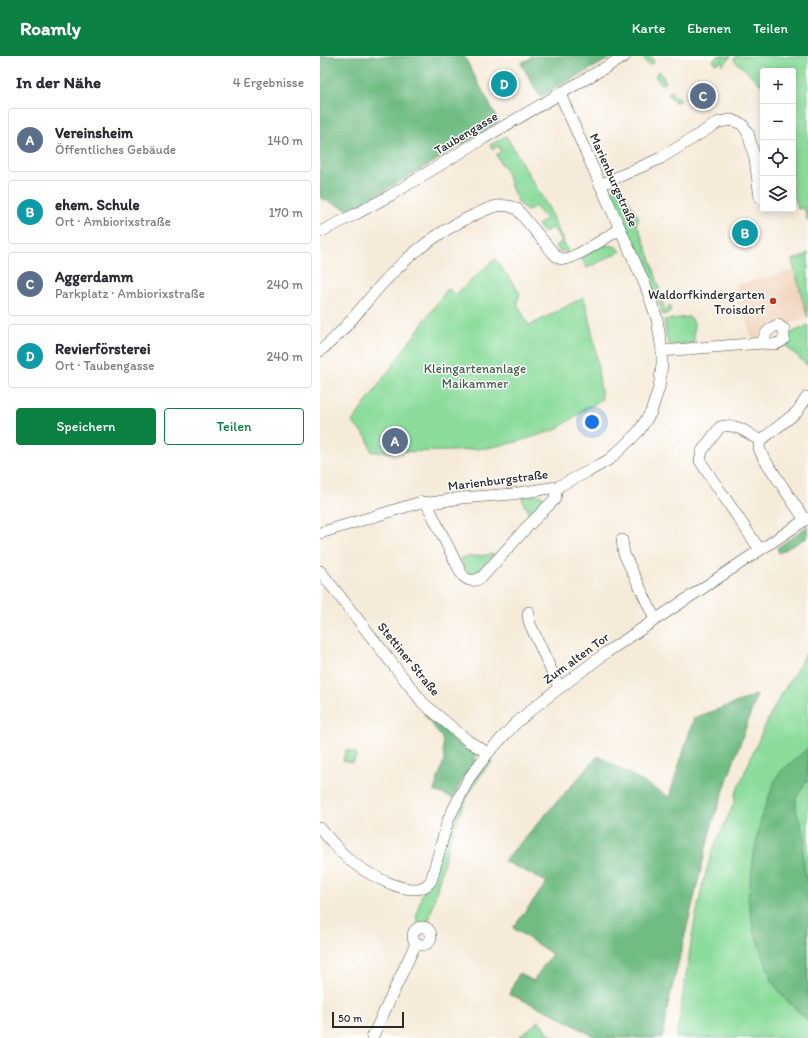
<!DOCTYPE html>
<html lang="de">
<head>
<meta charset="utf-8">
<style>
	body { margin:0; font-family:Itim,sans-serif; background:#f2f2f3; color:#2b2b33 }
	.controls { position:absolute; right:12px; top:12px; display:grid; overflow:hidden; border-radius:4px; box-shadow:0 2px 10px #0003 }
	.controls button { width:36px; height:36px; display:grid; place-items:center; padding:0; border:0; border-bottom:1px solid #e1e1e2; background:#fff; color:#2b2b33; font:20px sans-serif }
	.scale { position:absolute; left:12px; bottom:10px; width:72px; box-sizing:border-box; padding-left:4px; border:2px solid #2b2b2b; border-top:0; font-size:11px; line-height:14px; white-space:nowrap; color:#2b2b2b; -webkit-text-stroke:3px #fff; paint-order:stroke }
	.you { position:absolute; left:272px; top:366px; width:14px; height:14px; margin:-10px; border:3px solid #fff; border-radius:50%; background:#1a73e8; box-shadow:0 0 0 6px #1a73e833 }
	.badge { display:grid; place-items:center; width:26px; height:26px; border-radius:50%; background:#0b8043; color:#fff; font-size:13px; font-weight:700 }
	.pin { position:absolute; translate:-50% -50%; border:2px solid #fff; box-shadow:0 1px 4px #0006 }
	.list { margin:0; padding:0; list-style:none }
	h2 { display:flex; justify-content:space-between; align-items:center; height:52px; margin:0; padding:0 16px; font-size:17px }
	h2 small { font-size:13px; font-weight:400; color:#7c7c81 }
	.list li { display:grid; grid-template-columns:26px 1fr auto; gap:12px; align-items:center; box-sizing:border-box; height:64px; margin:0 8px 8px; padding:0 8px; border:1px solid #e1e1e2; border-radius:4px }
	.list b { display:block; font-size:15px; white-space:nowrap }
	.list p { margin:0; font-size:13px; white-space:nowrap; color:#7c7c81 }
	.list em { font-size:13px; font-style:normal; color:#7c7c81 }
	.actions { display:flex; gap:8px; padding:12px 16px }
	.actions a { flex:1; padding:9px 0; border:1px solid #0b8043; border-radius:4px; text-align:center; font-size:14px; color:#0b8043 }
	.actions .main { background:#0b8043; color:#fff }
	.icon { flex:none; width:22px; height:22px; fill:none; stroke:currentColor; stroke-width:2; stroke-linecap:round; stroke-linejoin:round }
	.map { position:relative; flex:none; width:488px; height:982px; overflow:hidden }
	header { display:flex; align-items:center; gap:24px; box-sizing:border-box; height:56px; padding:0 20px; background:#0b8043; color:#fff }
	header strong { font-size:19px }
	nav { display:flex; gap:22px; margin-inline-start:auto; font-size:14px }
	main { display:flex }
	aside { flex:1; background:#fff }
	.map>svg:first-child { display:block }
</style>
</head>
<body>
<header>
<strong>Roamly</strong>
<nav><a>Karte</a><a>Ebenen</a><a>Teilen</a></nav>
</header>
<main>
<aside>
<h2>In der Nähe<small>4 Ergebnisse</small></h2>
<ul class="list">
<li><span class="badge" style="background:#5c6f8a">A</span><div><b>Vereinsheim</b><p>Öffentliches Gebäude</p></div><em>140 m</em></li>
<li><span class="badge" style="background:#0f9aa8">B</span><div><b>ehem. Schule</b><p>Ort · Ambiorixstraße</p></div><em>170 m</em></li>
<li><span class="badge" style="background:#5c6f8a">C</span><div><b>Aggerdamm</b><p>Parkplatz · Ambiorixstraße</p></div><em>240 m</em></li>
<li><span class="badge" style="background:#0f9aa8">D</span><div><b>Revierförsterei</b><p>Ort · Taubengasse</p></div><em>240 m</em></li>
</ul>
<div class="actions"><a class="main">Speichern</a><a>Teilen</a></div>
</aside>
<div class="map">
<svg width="488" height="982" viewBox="0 0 488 982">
	<rect width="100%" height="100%" fill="#fff"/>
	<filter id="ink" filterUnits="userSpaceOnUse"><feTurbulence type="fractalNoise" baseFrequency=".025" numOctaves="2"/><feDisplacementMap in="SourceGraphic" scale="8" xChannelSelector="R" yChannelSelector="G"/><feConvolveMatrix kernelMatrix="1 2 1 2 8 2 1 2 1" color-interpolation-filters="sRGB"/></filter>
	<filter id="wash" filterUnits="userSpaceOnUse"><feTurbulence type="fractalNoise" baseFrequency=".012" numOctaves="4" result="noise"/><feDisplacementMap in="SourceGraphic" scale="16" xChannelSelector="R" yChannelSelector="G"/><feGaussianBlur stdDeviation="0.9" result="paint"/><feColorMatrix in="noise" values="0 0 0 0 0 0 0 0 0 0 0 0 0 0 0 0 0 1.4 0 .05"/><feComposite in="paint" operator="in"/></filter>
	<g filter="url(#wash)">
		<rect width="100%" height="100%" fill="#f6ebd9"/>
		<!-- built -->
		<polygon fill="#f1d5bd" points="478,213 487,261 467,269 466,265 453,267 437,282 432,282 416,229"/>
		<!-- green -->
		<g fill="#8bdc9b" stroke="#5b8463">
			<polygon points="322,0 331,0 334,7 331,8 327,8"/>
			<polygon points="398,0 411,0 403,9 401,5 395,8 393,4"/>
			<polygon points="416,0 488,0 488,166 484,152 478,153 473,134 473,15 443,15 443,30 414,4"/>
			<polygon points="339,15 346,26 343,28 340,27 335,20"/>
			<polygon points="351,35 354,41 357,39 360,45 354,46 348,38"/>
			<polygon points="186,80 229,153 248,196 240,195 235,191 242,185 232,171 224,177 218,169 226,163 215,150 207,155 199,148 192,133 187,117 176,99 181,95 178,90 173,93 170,89"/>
			<path d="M298 130 301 132 319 162 316 167C330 197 337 223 345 255L350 249 351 253 348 257 343 259 338 245 291 138V134Z"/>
			<polygon points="286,189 294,190 301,195 267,212 261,202 278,191"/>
			<polygon points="488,196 488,263 472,204 484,200"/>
			<polygon points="175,203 200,237 197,247 209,270 264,241 275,290 282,343 235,374 196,386 167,392 133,395 52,396 47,382 32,366 128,232 135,239"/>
			<polygon points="369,261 372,263 374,267 374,287 353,289 349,288 347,284 344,264"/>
			<polygon points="488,269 488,310 466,290 465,287 467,279"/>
			<polygon points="220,439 224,441 225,446 209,461 207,450 204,450 202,441"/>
			<polygon points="174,498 157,518 151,520 147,516 140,502"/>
			<polygon points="488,595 488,982 356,982 374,869 383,827 393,793 415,745 415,739 443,674 457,646"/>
			<polygon points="26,694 37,697 33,707 23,704"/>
			<path d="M168 703 172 706C170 709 166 711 164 715 131 758 122 817 108 868L100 867 97 865C92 848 141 745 152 726 157 718 163 711 168 703Z"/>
			<polygon points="219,965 233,982 198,982"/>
		</g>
		<!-- forest -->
		<g fill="#70bc83" stroke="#4e7457">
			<polygon points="0,0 144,0 179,66 105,111 29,154 0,142"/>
			<polygon points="210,0 294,0 220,41 201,7 211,2"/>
			<polygon points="488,470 488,481 459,497 457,492"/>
			<polygon points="437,639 392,768 348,949 342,982 277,982 232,957 189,938 199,917 213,925 232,898 193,872 227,826 184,805 278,700 349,741 374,662"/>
			<polygon points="106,656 120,670 152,694 156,699 154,706 142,724 133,742 114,735 124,704 122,682 104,658"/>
			<polygon points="488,692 488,723 476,742 476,754 485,782 483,800 485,817 488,829 488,965 467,945 453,927 434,876 428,843 434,798 441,762 453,729 459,717"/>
		</g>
	</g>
	<g filter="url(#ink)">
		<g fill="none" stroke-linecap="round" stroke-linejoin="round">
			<defs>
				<g id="minor">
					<polyline points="280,129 341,102 399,66 411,64 422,68 428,77 435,103 440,142"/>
					<polyline points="0,176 36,158 71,139 164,82 305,0"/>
					<path d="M0 295C24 276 42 250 62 228 88 199 119 175 154 159 169 152 182 145 197 153L234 198C236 200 238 202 242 203 254 204 288 180 300 173"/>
					<path d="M342 295 442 287C450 288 458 290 464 283V273L458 269C448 272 445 278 442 287"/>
					<polyline points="440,385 439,392 443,401 485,464"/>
					<polyline points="440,385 477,356 487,341"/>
					<path d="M106 446 141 517C147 526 154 526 162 521L207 471 235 443 237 431"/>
					<polyline points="0,477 101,446 111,447 141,442 192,438 237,431 269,415 290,403 309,385 319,375 331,356 339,332 342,308 342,295 337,263 326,231 240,38"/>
					<polyline points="302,484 304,498 335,563"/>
					<path d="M440 494 380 405 382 395 400 371C415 366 428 377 440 385"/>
					<polyline points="0,515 103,647 148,685 168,697"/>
					<polyline points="209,556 208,560 210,568 239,631"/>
					<path d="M0 772C10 784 20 796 32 806 47 817 85 840 104 831 106 830 109 827 111 825L128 764 149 722 168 697 195 668 217 649 287 596 488 462"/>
					<circle cx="102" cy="880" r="9"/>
					<polyline points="52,982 96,887"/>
				</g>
			</defs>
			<!-- minor casing -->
			<use href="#minor" stroke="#494845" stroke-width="12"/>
			<!-- minor -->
			<use href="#minor" stroke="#fff" stroke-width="11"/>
		</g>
	</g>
	<!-- markers -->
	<circle fill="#c8321e" stroke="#fff" stroke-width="1.5" cx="453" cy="245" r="4"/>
	<g text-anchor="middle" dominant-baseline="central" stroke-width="3" stroke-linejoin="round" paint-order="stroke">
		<!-- street labels -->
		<g font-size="13" fill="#2b2b2b" stroke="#fff">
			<text transform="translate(146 77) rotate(-31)">Taubengasse</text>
			<text transform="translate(294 124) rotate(66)">Marienburgstraße</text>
			<text transform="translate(178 424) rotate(-7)">Marienburgstraße</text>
			<text transform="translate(256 602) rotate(-36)">Zum alten Tor</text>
			<text transform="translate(89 603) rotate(51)">Stettiner Straße</text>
		</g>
		<!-- poi labels -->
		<g font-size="13" fill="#2b2b2b" stroke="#fff" text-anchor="end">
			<text x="445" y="238">Waldorfkindergarten<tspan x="445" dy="15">Troisdorf</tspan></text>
		</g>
		<!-- park labels -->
		<g font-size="13" fill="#48604d" stroke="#fff">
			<text x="155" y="312">Kleingartenanlage<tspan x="155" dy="15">Maikammer</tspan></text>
		</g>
	</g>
</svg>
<div class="controls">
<button>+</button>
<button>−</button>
<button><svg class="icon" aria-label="locate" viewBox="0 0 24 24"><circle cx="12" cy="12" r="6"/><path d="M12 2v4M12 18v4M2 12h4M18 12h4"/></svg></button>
<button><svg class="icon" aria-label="layers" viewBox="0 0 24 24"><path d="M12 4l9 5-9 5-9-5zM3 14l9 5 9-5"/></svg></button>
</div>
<div class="scale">50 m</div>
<div class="you"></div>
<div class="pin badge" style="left:75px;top:385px;background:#5c6f8a">A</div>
<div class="pin badge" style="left:425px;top:177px;background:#0f9aa8">B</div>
<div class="pin badge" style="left:383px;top:40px;background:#5c6f8a">C</div>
<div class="pin badge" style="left:184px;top:28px;background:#0f9aa8">D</div>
</div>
</main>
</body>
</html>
